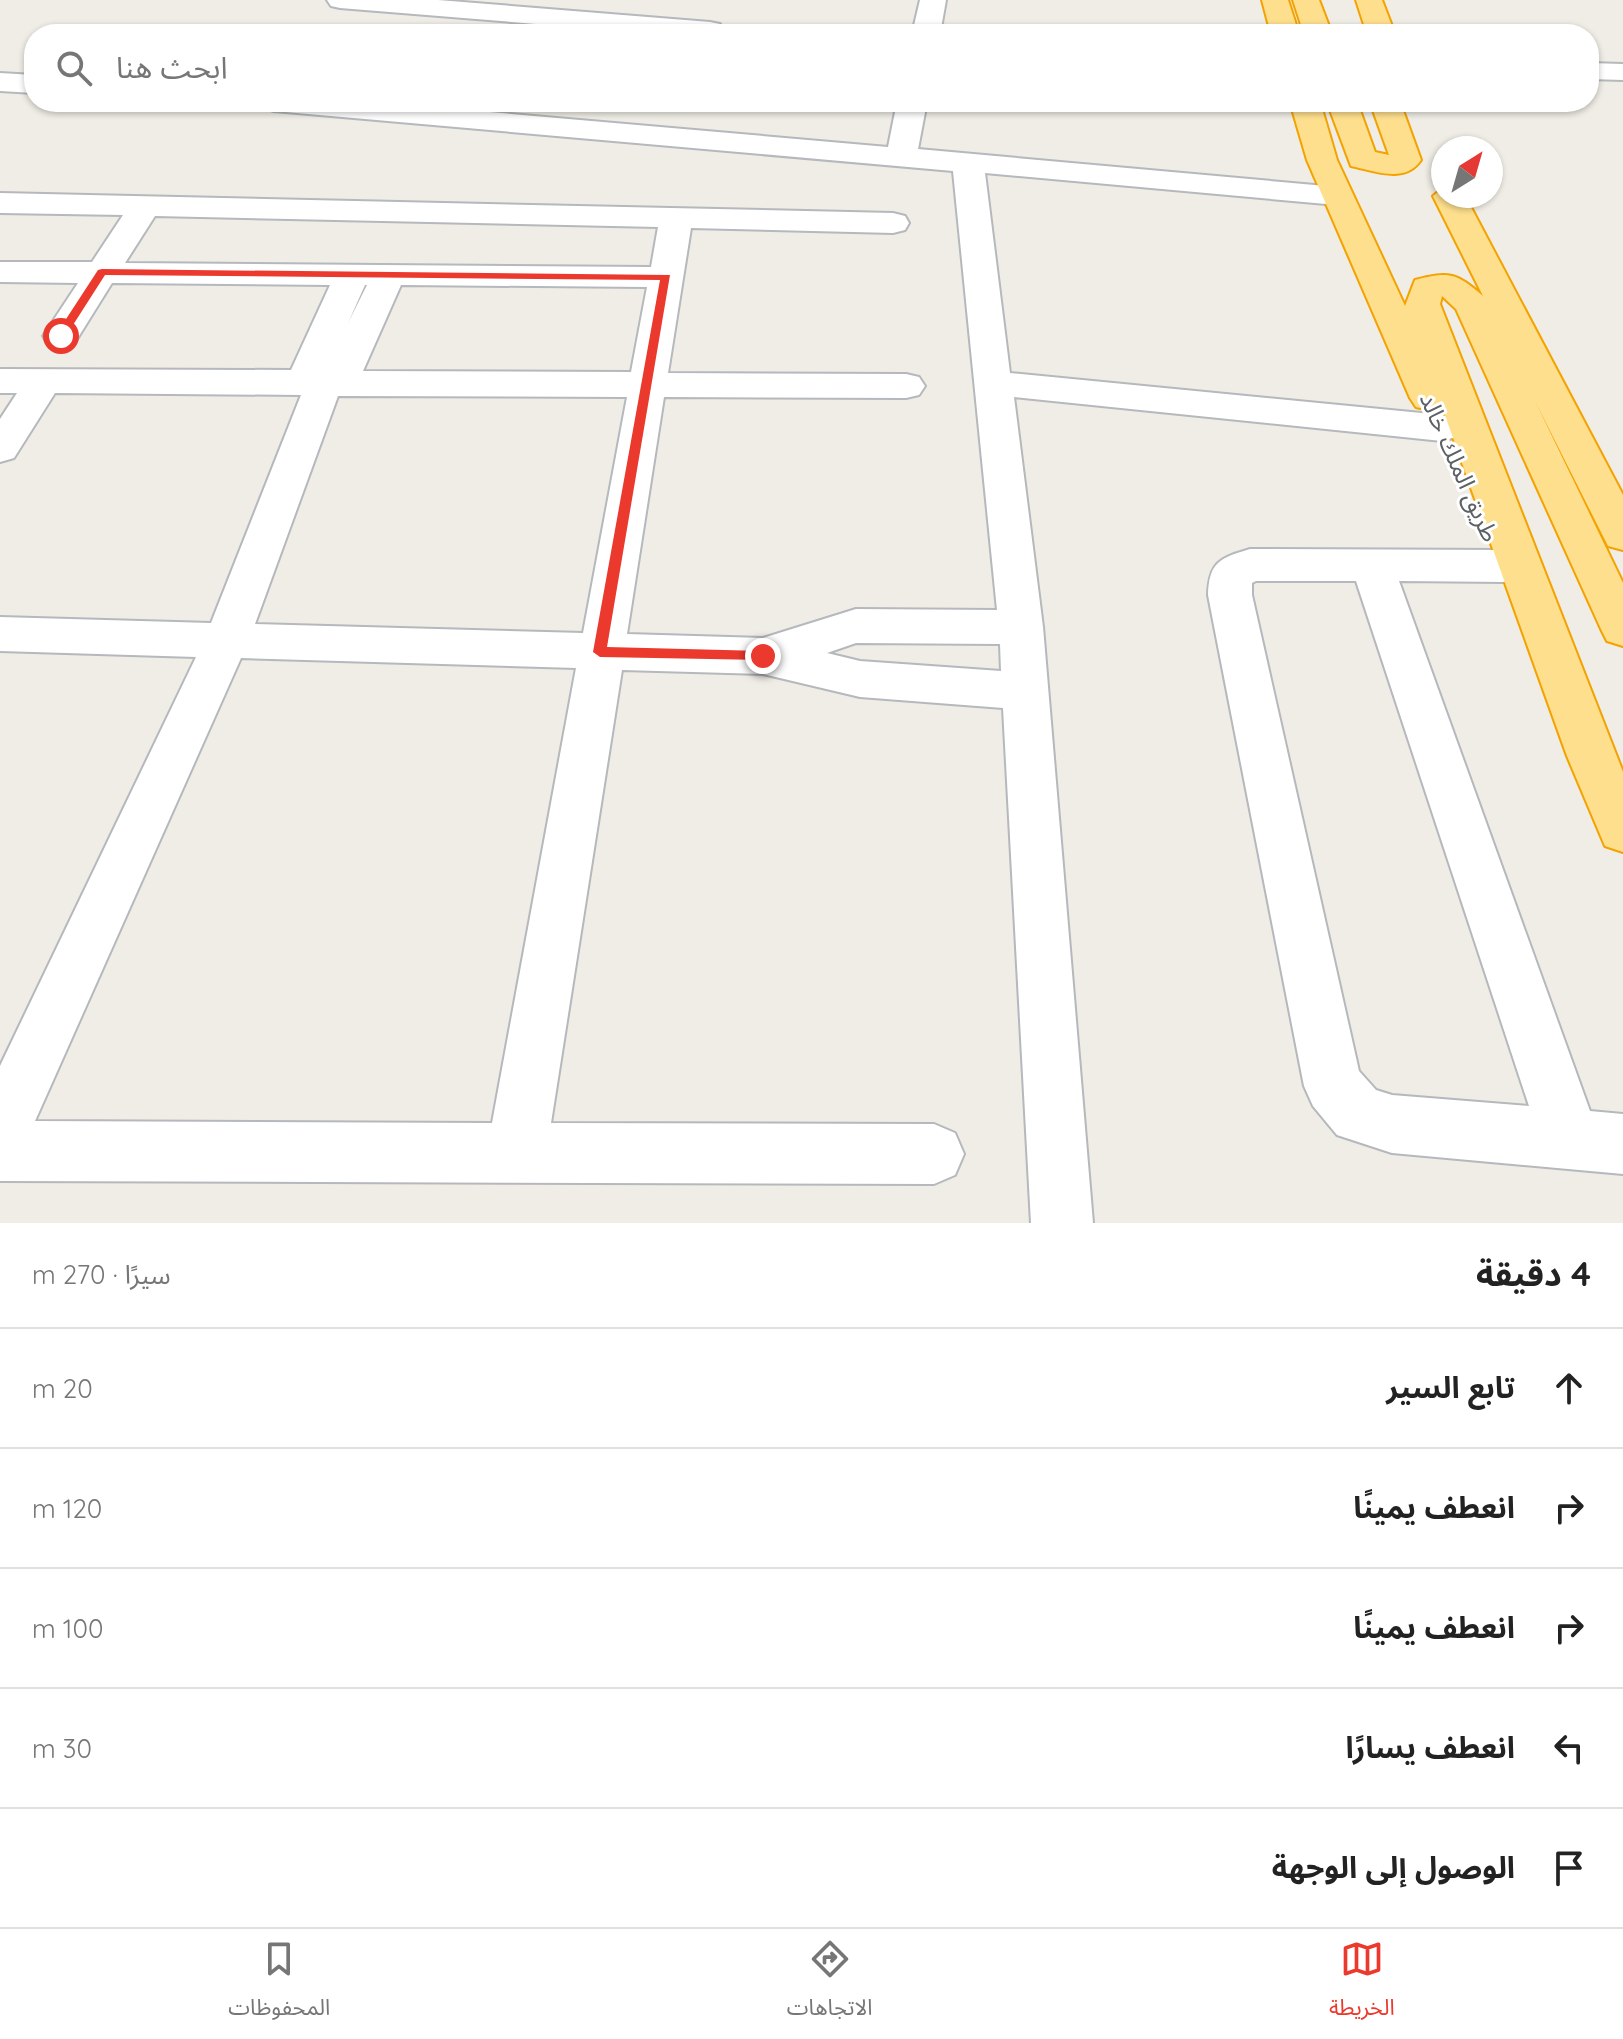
<!DOCTYPE html>
<html lang="ar">
<head>
<meta charset="utf-8">
<style>
	body { margin:0; font-family:Quicksand,"Noto Sans Arabic",sans-serif; background:#f2f2f2; color:#222; direction:rtl }
	.compass { position:absolute; left:1431px; top:136px; width:72px; height:72px; border-radius:50%; background:#fff; box-shadow:0 2px 6px #0004; rotate:37deg }
	.stop { position:absolute; width:24px; height:24px; margin:-18px; border:6px solid #ec392e; border-radius:50%; background:#fff }
	.stop.end { background:#ec392e; border-color:#fff; box-shadow:0 2px 8px #0008 }
	.list { margin:0; padding:0; list-style:none }
	h2 { display:flex; justify-content:space-between; align-items:center; height:104px; margin:0; padding:0 32px; font-size:34px }
	h2 small { font-size:26px; font-weight:400; color:#767676 }
	.list li { display:grid; grid-template-columns:52px 1fr auto; gap:24px; align-items:center; box-sizing:border-box; height:120px; padding:0 32px; border-top:2px solid #e0e0e0 }
	.list b { display:block; font-size:30px; white-space:nowrap }
	.list em { font-size:26px; font-style:normal; color:#767676 }
	.icon { flex:none; width:44px; height:44px; fill:none; stroke:currentColor; stroke-width:2; stroke-linecap:round; stroke-linejoin:round }
	.map { position:relative; flex:none; width:1623px; height:1223px; overflow:hidden; direction:ltr }
	.search { position:absolute; background:#fff; box-shadow:0 2px 6px #0004; left:24px; right:24px; top:24px; height:88px; display:flex; align-items:center; gap:20px; box-sizing:border-box; padding:0 28px; border-radius:32px; color:#767676; font-size:30px }
	.sheet { height:704px; background:#fff }
	nav { display:flex; justify-content:space-around; align-items:center; box-sizing:border-box; height:112px; border-top:2px solid #e0e0e0; background:#fff; font-size:22px; color:#767676 }
	nav a { display:grid; justify-items:center; gap:4px }
	nav .on { color:#ec392e }
	.map>svg:first-child { display:block }
</style>
</head>
<body>
<div class="map">
<svg width="1623" height="1223" viewBox="0 0 1623 1223">
	<rect width="100%" height="100%" fill="#efede5"/>
	<g fill="none" stroke-linecap="round" stroke-linejoin="round">
		<defs>
			<g id="minor">
				<polygon points="327,0 438,0 710,22 720,24 724,30 721,34 660,34 340,8 331,6"/>
				<polygon points="920,0 946,0 940,34 912,34"/>
				<polygon points="1589,63 1623,64 1623,80 1589,79"/>
				<polygon points="0,73 34,75 34,93 0,91"/>
				<path d="M259 102H375L888 147 897 102H927L918 149 1348 188 1353 195 1348 202 1337 205 985 173 1010 373 1442 415 1456 419 1461 428 1456 437 1442 441 1014 397 1043 627 1093 1223H1031L1003 708 860 697 763 674 622 670 551 1123 934 1124 955 1133 964 1154 955 1175 934 1184 0 1181V1066L196 657 0 651V617L211 623 301 395 55 393 14 458 0 462V419L17 393H0V369L291 370 330 285 112 283 74 344 61 347 48 344 43 336 78 283 0 282V262H92L123 215 0 213V193L893 213 905 216 909 223 905 230 893 233 691 228 668 373 906 374 919 377 925 386 919 395 906 398 664 397 627 634 763 638 856 609 997 610 953 171 274 111 264 108ZM155 216 658 227 651 267 125 263ZM365 285H367L348 323ZM401 285 647 287 631 372 363 371ZM338 396 627 397 583 633 255 624ZM856 643 1000 644 1001 671 860 661 827 653ZM241 658 576 668 492 1123 35 1121Z"/>
				<path d="M1250 549 1505 550 1520 555 1526 566 1520 577 1505 582 1399 581 1590 1111 1623 1114V1174L1392 1153 1337 1135 1313 1106 1304 1086 1208 595C1209 562 1220 558 1250 549ZM1256 581H1356L1529 1106 1392 1095 1376 1090 1359 1071 1252 595V583Z"/>
			</g>
			<g id="highway">
				<polygon points="1262,0 1288,0 1299,34 1271,34"/>
				<polygon points="1293,0 1319,0 1332,34 1304,34"/>
				<polygon points="1356,0 1382,0 1395,34 1367,34"/>
				<path d="M1290 102H1320L1337 160 1405 306 1415 280C1450 271 1456 273 1483 296L1433 196 1443 188V196H1465L1623 495V550L1608 546 1535 401 1623 583V646L1607 641 1601 629 1456 309 1442 296 1440 304 1623 772V852L1605 846 1567 756 1442 407 1429 410 1416 407 1410 398 1307 160Z"/>
				<path d="M1327 102H1357L1375 152 1389 155 1370 102H1400L1421 160C1405 184 1375 171 1351 166Z"/>
			</g>
		</defs>
		<!-- minor casing -->
		<use href="#minor" stroke="#b5b8bc" stroke-width="4"/>
		<!-- highway casing -->
		<use href="#highway" stroke="#f4a200" stroke-width="4"/>
		<!-- minor -->
		<use href="#minor" fill="#fff" fill-rule="evenodd"/>
		<!-- highway -->
		<use href="#highway" fill="#fedf8d" fill-rule="evenodd"/>
	</g>
	<!-- route -->
	<polygon fill="#ec392e" points="102,269 670,275 607,647 763,651 770,656 768,660 600,657 593,652 660,280 105,275 64,339 57,339 55,336 98,270"/>
	<g text-anchor="middle" dominant-baseline="central" stroke-width="6" stroke-linejoin="round" paint-order="stroke">
		<!-- street labels -->
		<g font-size="24" fill="#5c6165" stroke="#fff">
			<text transform="translate(1460 467) rotate(66)">طريق الملك خالد</text>
		</g>
	</g>
</svg>
<svg class="compass" viewBox="-18 -18 36 36"><path d="M0-13l5 13h-10z" fill="#e53935"/><path d="M0 13l5-13h-10z" fill="#767676"/></svg>
<div class="stop" style="left:61px;top:336px"></div>
<div class="stop end" style="left:763px;top:656px"></div>
<div class="search"><svg class="icon" aria-label="search" viewBox="0 0 24 24"><circle cx="10" cy="10" r="6"/><path d="M15 15l6 6"/></svg>ابحث هنا</div>
</div>
<section class="sheet">
<h2>4 دقيقة<small>سيرًا · 270 m</small></h2>
<ul class="list">
<li><svg class="icon" aria-label="ahead" viewBox="0 0 24 24"><path d="M12 20V5M6 11l6-6 6 6"/></svg><div><b>تابع السير</b></div><em>20 m</em></li>
<li><svg class="icon" aria-label="right" viewBox="0 0 24 24"><path d="M7 20v-9h11M14 6l5 5-5 5"/></svg><div><b>انعطف يمينًا</b></div><em>120 m</em></li>
<li><svg class="icon" aria-label="right" viewBox="0 0 24 24"><path d="M7 20v-9h11M14 6l5 5-5 5"/></svg><div><b>انعطف يمينًا</b></div><em>100 m</em></li>
<li><svg class="icon" aria-label="left" viewBox="0 0 24 24"><path d="M17 20v-9H6M10 6l-5 5 5 5"/></svg><div><b>انعطف يسارًا</b></div><em>30 m</em></li>
<li><svg class="icon" aria-label="arrive" viewBox="0 0 24 24"><path d="M6 21V4h12l-3 4 3 4H6"/></svg><div><b>الوصول إلى الوجهة</b></div></li>
</ul>
</section>
<nav>
<a class="on"><svg class="icon" aria-label="map" viewBox="0 0 24 24"><path d="M3 6l6-2 6 2 6-2v14l-6 2-6-2-6 2zM9 4v14M15 6v14"/></svg>الخريطة</a>
<a><svg class="icon" aria-label="directions" viewBox="0 0 24 24"><path d="M12 3l9 9-9 9-9-9zM9 14v-3h6M13 9l2 2-2 2"/></svg>الاتجاهات</a>
<a><svg class="icon" aria-label="saved" viewBox="0 0 24 24"><path d="M7 4h10v16l-5-4-5 4z"/></svg>المحفوظات</a>
</nav>
</body>
</html>
